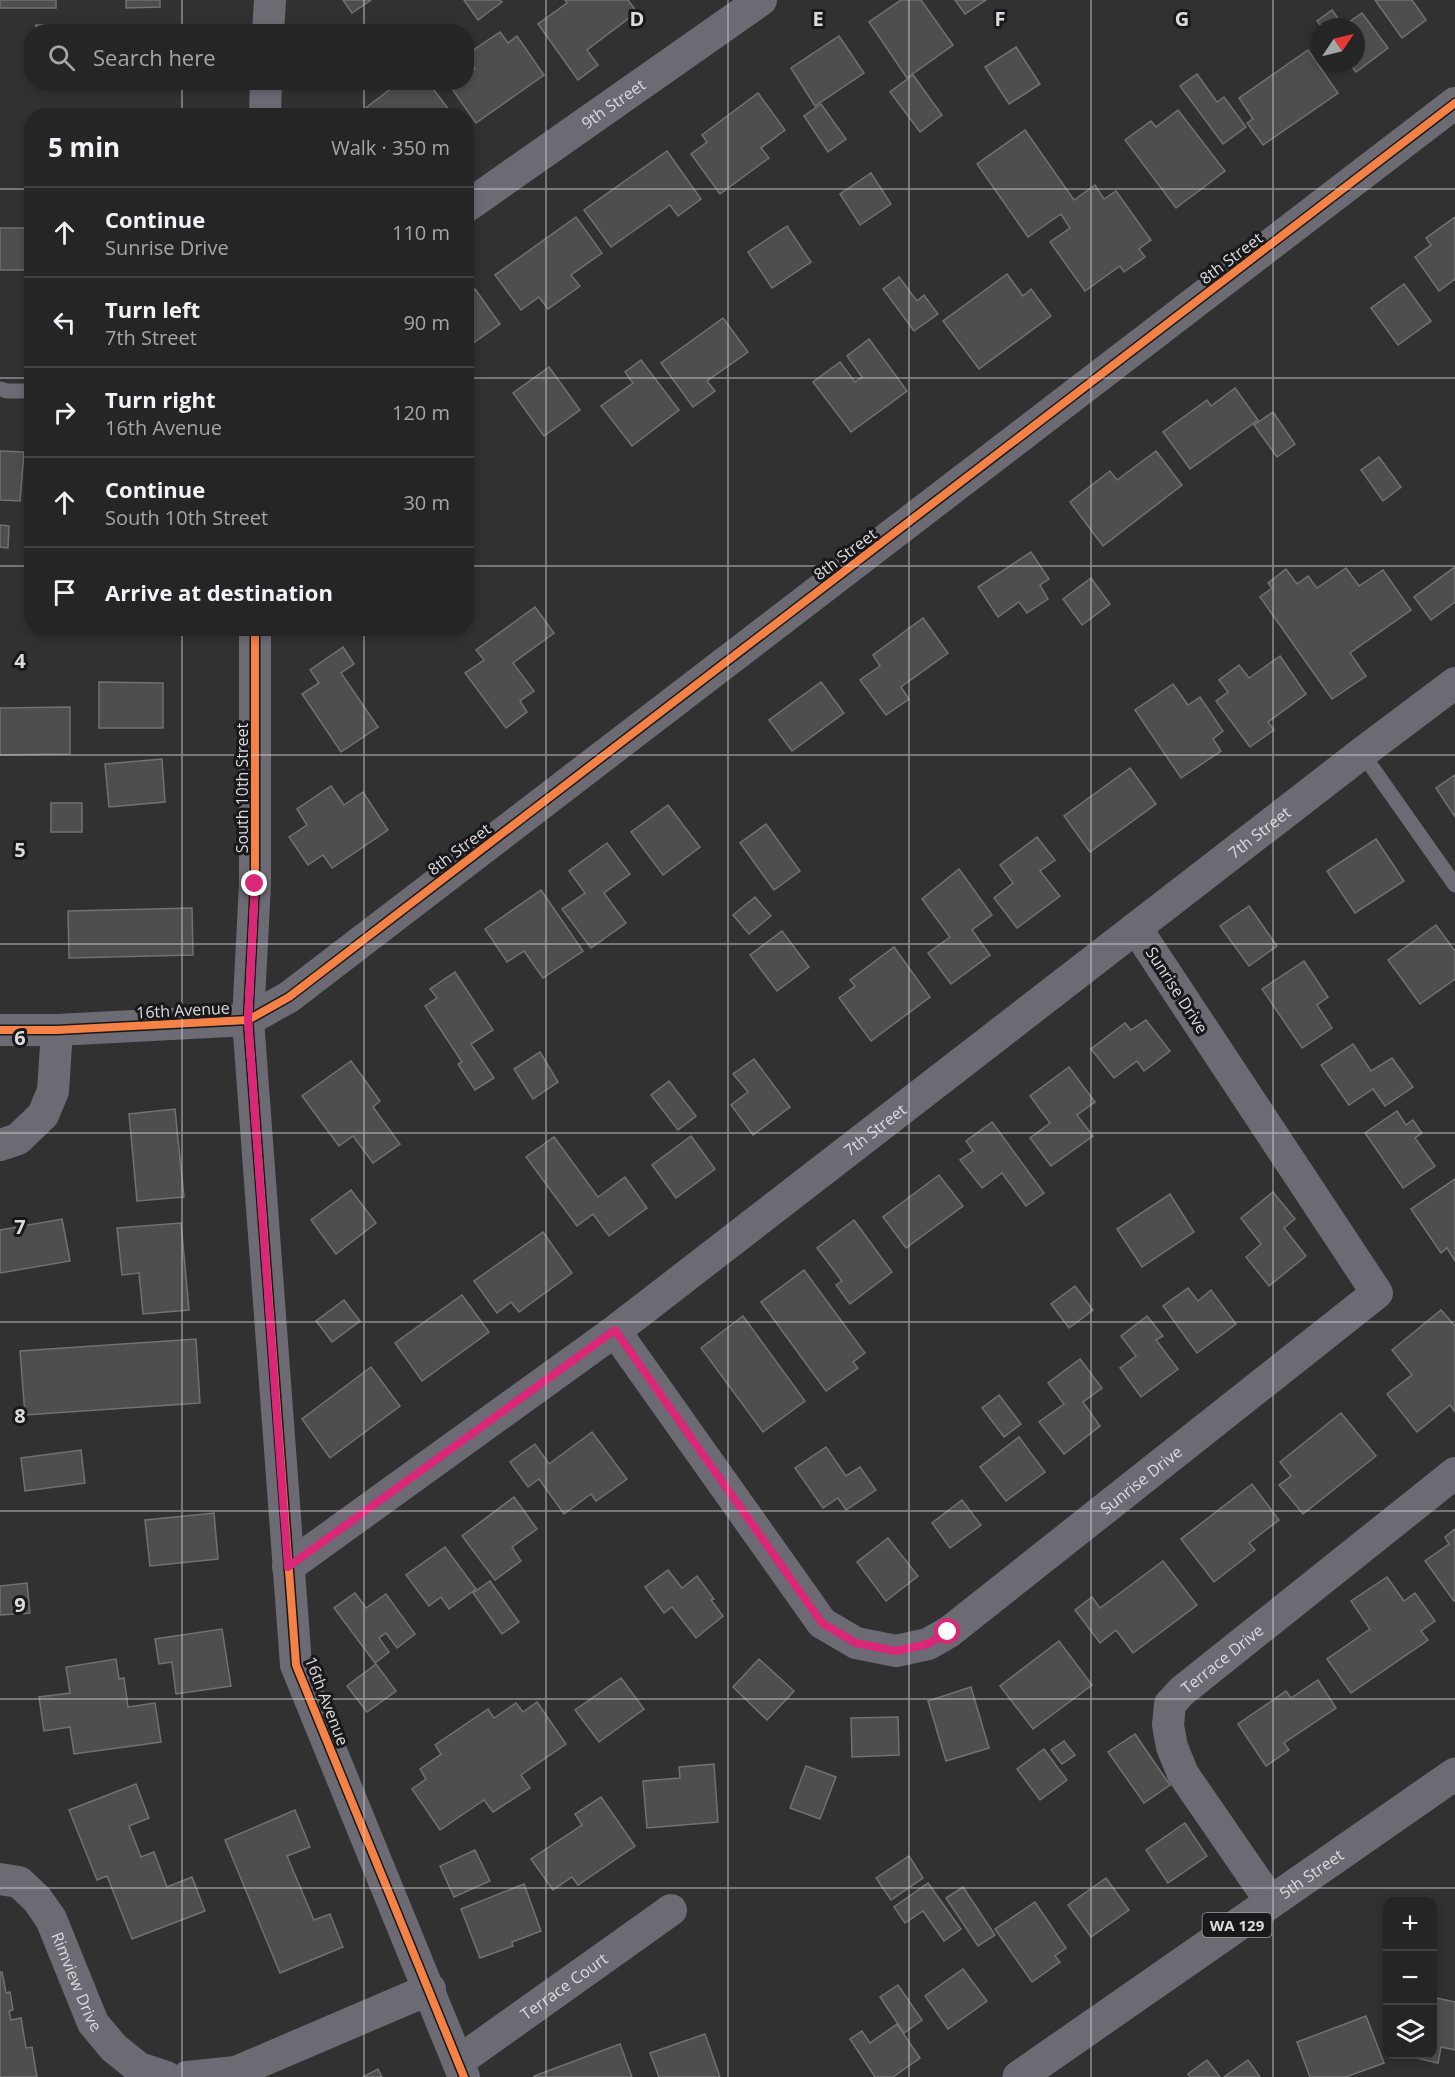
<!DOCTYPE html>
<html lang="en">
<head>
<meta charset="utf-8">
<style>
	body { margin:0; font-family:"Open Sans",sans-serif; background:#2d2d2e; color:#f1f3f6 }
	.controls { position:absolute; right:18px; bottom:18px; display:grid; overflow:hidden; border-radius:12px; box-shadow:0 3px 9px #0003 }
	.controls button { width:54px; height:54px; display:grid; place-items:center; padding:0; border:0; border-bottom:2px solid #424243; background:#252526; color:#f1f3f6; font:30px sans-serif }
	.compass { position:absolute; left:1311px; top:18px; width:54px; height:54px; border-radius:50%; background:#252526; box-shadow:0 3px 9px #0003; rotate:55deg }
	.stop { position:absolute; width:18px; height:18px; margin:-14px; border:4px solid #db2777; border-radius:50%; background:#fff }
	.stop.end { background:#db2777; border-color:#fff; box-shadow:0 2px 6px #0008 }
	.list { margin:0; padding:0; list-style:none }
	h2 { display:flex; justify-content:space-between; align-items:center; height:78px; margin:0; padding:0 24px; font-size:26px }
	h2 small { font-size:20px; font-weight:400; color:#a3a5a7 }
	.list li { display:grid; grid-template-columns:39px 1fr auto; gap:18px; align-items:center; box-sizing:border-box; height:90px; padding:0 24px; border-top:2px solid #424243 }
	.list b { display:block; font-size:22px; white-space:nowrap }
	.list p { margin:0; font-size:20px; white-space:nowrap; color:#a3a5a7 }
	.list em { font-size:20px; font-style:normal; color:#a3a5a7 }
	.icon { flex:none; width:33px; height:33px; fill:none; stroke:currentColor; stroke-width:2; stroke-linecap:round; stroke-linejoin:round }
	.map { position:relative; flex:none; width:1455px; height:2077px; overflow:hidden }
	.search { position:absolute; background:#252526; box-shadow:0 3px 9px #0003; left:24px; top:24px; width:450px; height:66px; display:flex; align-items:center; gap:15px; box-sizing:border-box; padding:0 21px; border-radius:24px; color:#a3a5a7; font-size:22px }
	.panel { position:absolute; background:#252526; box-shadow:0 3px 9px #0003; left:24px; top:108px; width:450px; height:528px; border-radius:24px }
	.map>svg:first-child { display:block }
</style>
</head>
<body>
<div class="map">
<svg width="1455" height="2077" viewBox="0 0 1455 2077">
	<rect width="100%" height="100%" fill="#313132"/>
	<!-- building -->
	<g fill="#4e4e4f" stroke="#717072" stroke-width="1.5">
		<rect x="0" y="0" width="56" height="8"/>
		<polygon points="126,0 160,0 160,7 126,8"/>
		<polygon points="343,0 371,0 352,13"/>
		<polygon points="464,0 500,0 502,2 478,20"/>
		<polygon points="565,0 628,0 637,12 587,50 598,65 578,80 538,24 567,3"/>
		<polygon points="901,0 921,0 953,45 907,78 869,22"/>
		<polygon points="955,0 986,0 965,14"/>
		<polygon points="1375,0 1412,0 1426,20 1402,38"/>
		<polygon points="1332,10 1343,26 1362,13 1388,48 1356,72 1349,63 1356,63 1356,27 1322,27 1317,21"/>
		<polygon points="36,25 109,27 109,32 36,32"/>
		<polygon points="500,32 508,43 517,36 544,75 476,123 450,86 455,82 466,82 466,74 475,69 466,55"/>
		<polygon points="839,36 864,73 815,106 791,68"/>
		<polygon points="1016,47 1040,84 1009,104 985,67"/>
		<polygon points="1308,50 1338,93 1263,145 1247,123 1253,119 1239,98"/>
		<polygon points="1197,74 1217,102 1224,97 1246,127 1223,144 1180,86"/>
		<polygon points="913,75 942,115 920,132 890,92"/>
		<polygon points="400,82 428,82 452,114 355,116"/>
		<polygon points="758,93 785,130 761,148 769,158 720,194 691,154 707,142 702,135"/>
		<polygon points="821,104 846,139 828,152 804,116"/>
		<polygon points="1178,110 1225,171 1176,208 1125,140 1151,121 1156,127"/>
		<rect x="41" y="112" width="38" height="4"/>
		<polygon points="1025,130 1074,200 1095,185 1104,199 1116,191 1151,240 1139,249 1145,257 1124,272 1120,266 1085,291 1050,242 1070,228 1061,214 1028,237 977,164"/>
		<polygon points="667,151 701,199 678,216 670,205 611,247 584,210"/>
		<polygon points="871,173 891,204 860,225 840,194"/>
		<polygon points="576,217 602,253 571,275 580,286 548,309 539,297 521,310 495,275"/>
		<polygon points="1455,217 1455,279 1439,291 1415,257 1431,245 1426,238"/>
		<polygon points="787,226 811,262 772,288 748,252"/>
		<rect x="0" y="228" width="32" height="42"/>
		<polygon points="1007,274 1023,296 1031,289 1051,316 979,369 943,321"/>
		<polygon points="899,277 917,301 924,295 938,314 914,331 883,289"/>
		<polygon points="1404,284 1431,321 1398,345 1371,308"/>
		<polygon points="475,289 500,324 466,348 466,295"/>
		<polygon points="723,318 748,352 707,381 715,391 693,407 661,363"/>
		<polygon points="869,339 907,391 851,432 813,382 840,362 855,382 862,377 847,356"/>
		<polygon points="641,360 679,410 632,446 601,406 633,383 625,372"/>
		<polygon points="549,367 580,410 544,436 513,393"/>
		<polygon points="1235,388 1258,420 1190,469 1163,432 1207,400 1211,406"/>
		<polygon points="1273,412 1295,444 1277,457 1254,425"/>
		<polygon points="0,451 24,452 20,501 0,500"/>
		<polygon points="1156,451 1182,485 1103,546 1070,502 1110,471 1117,480"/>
		<polygon points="1379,457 1401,487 1383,501 1361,470"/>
		<polygon points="0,525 9,526 8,548 0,547"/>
		<polygon points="1031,552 1049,579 1040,585 1048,599 1027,613 1019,602 998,617 978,587"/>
		<polygon points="1455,567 1455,602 1431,620 1414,597"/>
		<polygon points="1346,568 1359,586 1383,570 1411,610 1350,653 1366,676 1332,699 1260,597 1272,588 1268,583 1286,569 1297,584 1308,576 1317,588"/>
		<polygon points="1091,578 1110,604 1082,625 1063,599"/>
		<polygon points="535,607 554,633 513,663 534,691 520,701 527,712 506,728 465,673 484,660 476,650"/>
		<polygon points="923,618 948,653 901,687 909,699 886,715 860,680 880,666 873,655"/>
		<polygon points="343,647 354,664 341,673 378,727 341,752 302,694 319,683 310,670"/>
		<polygon points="1280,656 1306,694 1268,722 1274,730 1250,747 1216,701 1228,692 1219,680 1239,665 1249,678"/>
		<polygon points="99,682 163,683 163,728 99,728"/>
		<polygon points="821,682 844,713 792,751 769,720"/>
		<polygon points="1173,684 1188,705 1200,697 1223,731 1213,739 1221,751 1181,778 1135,710"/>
		<polygon points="70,707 70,754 0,755 0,708"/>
		<polygon points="162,759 165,802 109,807 105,764"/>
		<polygon points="1130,768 1156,804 1090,852 1064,816"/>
		<polygon points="1455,775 1455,817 1436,788"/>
		<polygon points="331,786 344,805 363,792 388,830 332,868 323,855 308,865 289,837 307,825 297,809"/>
		<rect x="51" y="803" width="31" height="29"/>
		<polygon points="668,805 700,847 663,875 631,832"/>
		<polygon points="766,824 800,871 774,890 740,843"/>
		<polygon points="1037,837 1055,860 1040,871 1060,896 1017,928 994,898 1013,883 1000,865"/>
		<polygon points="1376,839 1404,881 1355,913 1327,871"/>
		<polygon points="607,843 630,874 604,893 626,923 591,948 562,909 585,893 569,871"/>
		<polygon points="959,869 992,915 972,930 990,955 951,984 928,953 950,937 922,899"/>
		<polygon points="541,890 583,951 543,978 524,951 507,962 485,929"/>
		<polygon points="755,897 771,916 749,934 733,915"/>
		<polygon points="1249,906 1277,946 1249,966 1220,926"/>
		<polygon points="192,908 193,955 69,958 68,911"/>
		<polygon points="1436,925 1455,951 1455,979 1420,1004 1388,960"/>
		<polygon points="782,931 809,967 777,991 750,955"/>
		<polygon points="894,947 930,997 871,1041 839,998 855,986 850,980"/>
		<polygon points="1304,961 1328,997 1317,1005 1332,1028 1302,1048 1262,989"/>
		<polygon points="455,972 493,1030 471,1044 494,1078 475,1090 458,1064 462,1062 425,1006 437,998 430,989"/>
		<polygon points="1146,1020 1170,1051 1144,1071 1137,1061 1114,1078 1091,1049 1125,1023 1131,1030"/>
		<polygon points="1353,1044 1371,1071 1392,1058 1413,1087 1385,1106 1373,1089 1349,1105 1321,1065"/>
		<polygon points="540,1052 558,1082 533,1099 514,1069"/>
		<polygon points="754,1059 790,1107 753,1135 731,1105 748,1092 733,1074"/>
		<polygon points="351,1061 380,1101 373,1107 400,1144 373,1163 353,1136 339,1146 302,1096"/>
		<polygon points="1069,1067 1095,1102 1077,1115 1093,1136 1051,1166 1030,1138 1050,1123 1030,1096"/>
		<polygon points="669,1081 696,1116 678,1130 651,1095"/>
		<polygon points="175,1109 184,1197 137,1201 129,1114"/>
		<polygon points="1397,1111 1406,1125 1413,1120 1422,1133 1415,1138 1435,1166 1403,1188 1365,1133"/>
		<polygon points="992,1122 1044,1193 1026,1206 1002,1173 982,1188 960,1160 973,1151 966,1141"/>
		<polygon points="691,1136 715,1169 676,1198 652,1165"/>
		<polygon points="554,1137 598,1197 625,1177 647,1208 609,1236 593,1214 577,1226 526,1157"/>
		<polygon points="939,1175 963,1206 906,1248 883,1217"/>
		<polygon points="1455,1179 1455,1261 1447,1248 1441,1253 1411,1209"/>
		<polygon points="351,1190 376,1223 336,1254 311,1220"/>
		<polygon points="1273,1192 1295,1219 1284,1228 1306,1256 1269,1286 1246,1257 1261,1244 1241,1218"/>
		<polygon points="1170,1194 1194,1232 1142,1267 1117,1229"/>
		<polygon points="62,1219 70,1261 0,1273 0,1230"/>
		<polygon points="854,1220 892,1272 850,1304 836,1285 842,1281 817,1248"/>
		<polygon points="181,1223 189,1310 143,1314 139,1273 122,1275 117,1228"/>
		<polygon points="543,1232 572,1273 519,1312 511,1302 497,1313 474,1281"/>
		<polygon points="804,1270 865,1353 853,1362 858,1368 826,1391 761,1302"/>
		<polygon points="1075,1286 1093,1310 1069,1328 1051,1304"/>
		<polygon points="1188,1288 1198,1301 1211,1290 1236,1324 1197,1353 1163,1306"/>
		<polygon points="462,1295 489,1332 422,1381 395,1343"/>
		<polygon points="344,1300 360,1321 332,1342 316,1321"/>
		<polygon points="1441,1310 1455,1326 1455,1412 1450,1405 1417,1432 1387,1394 1412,1375 1392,1350"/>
		<polygon points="743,1316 805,1401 763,1432 701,1348"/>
		<polygon points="1147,1316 1163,1336 1156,1340 1178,1369 1141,1397 1120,1368 1136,1356 1121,1336"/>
		<polygon points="196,1339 200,1403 25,1415 20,1351"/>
		<polygon points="1080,1359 1102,1388 1083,1402 1100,1426 1064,1454 1039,1422 1064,1404 1048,1383"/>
		<polygon points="371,1367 400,1406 330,1458 302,1419"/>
		<polygon points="999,1395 1021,1424 1004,1437 982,1408"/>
		<polygon points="1341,1413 1376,1456 1303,1514 1279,1485 1291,1476 1280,1462"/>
		<polygon points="592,1432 627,1479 596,1501 591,1494 564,1514 539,1479 528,1487 510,1462 535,1444 549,1464"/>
		<polygon points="1019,1437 1045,1472 1006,1501 980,1467"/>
		<polygon points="826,1447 846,1476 860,1467 876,1490 846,1510 838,1498 823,1508 795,1468"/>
		<polygon points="81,1450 85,1483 25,1491 21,1458"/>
		<polygon points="1252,1484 1279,1520 1249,1543 1255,1550 1214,1582 1181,1539"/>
		<polygon points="514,1497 537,1529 512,1547 521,1561 495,1580 462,1536"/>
		<polygon points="962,1500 981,1525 950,1548 932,1523"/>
		<polygon points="214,1513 218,1559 150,1566 145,1520"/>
		<polygon points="1455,1529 1455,1600 1454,1601 1425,1561 1449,1544 1445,1537"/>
		<polygon points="888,1538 918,1576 886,1601 857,1562"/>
		<polygon points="445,1547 476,1589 449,1609 441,1597 429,1606 406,1575"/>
		<polygon points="1163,1561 1197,1605 1133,1653 1116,1630 1100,1643 1075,1610 1092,1597 1100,1608"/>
		<polygon points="668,1570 682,1588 697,1576 714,1599 711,1600 723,1616 696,1638 672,1607 664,1613 645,1587"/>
		<polygon points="1387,1577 1404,1601 1415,1593 1435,1621 1421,1631 1428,1640 1351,1693 1327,1659 1370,1629 1351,1601"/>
		<polygon points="490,1581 519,1622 502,1634 473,1593"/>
		<polygon points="27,1583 30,1613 0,1615 0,1586"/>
		<polygon points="355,1593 366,1608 386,1594 415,1634 397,1648 386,1633 379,1638 389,1652 375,1663 334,1608"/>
		<polygon points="222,1629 231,1686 176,1694 172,1662 159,1664 155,1639"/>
		<polygon points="1059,1641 1092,1685 1033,1729 1000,1686"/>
		<polygon points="116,1659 119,1679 124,1678 128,1707 155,1703 161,1742 74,1754 70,1727 44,1731 39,1697 70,1693 66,1667"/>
		<polygon points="759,1659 794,1691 767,1720 733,1687"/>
		<polygon points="376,1664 396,1691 367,1712 347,1686"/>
		<polygon points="621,1678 644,1709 599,1742 575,1710"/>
		<polygon points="1318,1680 1336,1708 1284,1743 1289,1750 1266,1766 1238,1724 1286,1691 1291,1698"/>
		<polygon points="971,1687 989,1748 946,1761 928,1701"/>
		<polygon points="537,1702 566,1744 521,1775 530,1788 493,1812 484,1800 440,1830 412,1789 426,1779 420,1769 441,1754 435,1745 488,1709 494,1718 516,1703 523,1712"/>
		<polygon points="898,1717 899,1755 852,1757 851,1718"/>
		<polygon points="1135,1734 1170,1785 1144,1803 1108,1752"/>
		<polygon points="1064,1741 1075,1755 1062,1764 1051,1750"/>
		<polygon points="1044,1749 1067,1780 1040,1800 1017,1769"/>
		<polygon points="714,1764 718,1822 647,1828 643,1781 680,1778 679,1767"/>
		<polygon points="806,1766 836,1777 820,1819 790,1808"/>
		<polygon points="136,1784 149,1818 129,1826 141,1857 154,1852 167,1887 192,1877 205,1911 132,1939 107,1876 97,1880 69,1810"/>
		<polygon points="601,1797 635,1846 578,1885 572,1877 553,1890 531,1859 582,1825 575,1814"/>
		<polygon points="295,1810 310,1847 287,1856 314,1920 330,1914 343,1947 280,1973 225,1840"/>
		<polygon points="1185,1823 1207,1856 1168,1883 1146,1850"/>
		<polygon points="475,1850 490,1881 454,1897 440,1866"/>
		<polygon points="909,1856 923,1878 891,1900 876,1878"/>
		<polygon points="1106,1878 1129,1910 1091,1937 1068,1905"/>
		<polygon points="928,1883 961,1929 944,1941 923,1911 905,1923 894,1907"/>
		<polygon points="524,1884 541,1931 512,1942 513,1946 480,1958 461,1909"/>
		<polygon points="963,1887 995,1935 978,1946 946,1898"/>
		<polygon points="1035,1902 1066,1948 1055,1956 1060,1962 1032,1982 995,1929"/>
		<polygon points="963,1969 987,2001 948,2029 925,1996"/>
		<polygon points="0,1972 2,1972 6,1993 10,1992 13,2010 9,2011 11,2020 21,2018 26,2048 32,2047 37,2077 0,2077"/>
		<polygon points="898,1985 922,2020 904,2033 880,1997"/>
		<polygon points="1432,1997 1455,2002 1455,2050 1441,2047 1438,2063 1399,2054 1432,2054"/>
		<polygon points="1366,2016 1384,2063 1346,2077 1310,2077 1297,2042"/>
		<polygon points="897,2024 920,2058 893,2077 875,2077 850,2039 862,2031 870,2043"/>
		<polygon points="705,2034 720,2077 659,2077 650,2053"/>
		<polygon points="620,2044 632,2077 534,2077 534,2076"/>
		<polygon points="1207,2060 1220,2077 1190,2077 1188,2074"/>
		<polygon points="1248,2060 1260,2077 1224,2077"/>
		<polygon points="378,2069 382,2077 363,2077"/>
	</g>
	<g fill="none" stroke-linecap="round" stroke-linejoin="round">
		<!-- service -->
		<g stroke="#6c6a73" stroke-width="15">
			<polyline points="0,389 7,391 32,391"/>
			<polyline points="1362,753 1455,885"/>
		</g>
		<!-- minor -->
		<g stroke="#6c6a73" stroke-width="32">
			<polyline points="268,32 270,0"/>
			<polyline points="265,116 266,82"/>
			<path id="s1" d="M466 207 761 0"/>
			<polyline points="255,628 255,884 248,1020 296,1665 464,2077"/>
			<polyline points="0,1030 57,1030 248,1020 289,997 1455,103"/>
			<polyline points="0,1145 18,1139 43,1115 53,1091 57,1030"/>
			<path id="s2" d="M615 1331 822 1623 856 1643 896 1651 928 1644 949 1632 1377 1293 1136 928"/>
			<path id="s3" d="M288 1567 615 1331 1362 753 1455 683"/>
			<path id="s4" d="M0 1879 19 1882 37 1899 51 1919 93 2023 114 2048 139 2068 166 2077"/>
			<path id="s5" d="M1271 1902 1183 1774 1172 1747 1168 1725 1170 1704 1182 1691 1455 1473"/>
			<path id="s6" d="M459 2061 671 1910"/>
			<polyline points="187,2077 236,2072 430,1989"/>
		</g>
		<!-- primary -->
		<path stroke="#6c6a73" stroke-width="33" id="s7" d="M1019 2077 1455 1774"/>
		<defs>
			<g id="cycleway">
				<polyline points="255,628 255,884 248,1020 296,1665 464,2077"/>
				<polyline points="0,1030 57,1030 248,1020 289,997 1455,103"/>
			</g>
		</defs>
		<!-- cycleway casing -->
		<use href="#cycleway" stroke="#19181a" stroke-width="11"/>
		<!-- cycleway -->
		<use href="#cycleway" stroke="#f48246" stroke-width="8"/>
	</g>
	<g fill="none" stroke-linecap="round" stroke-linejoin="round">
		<!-- route -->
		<polyline stroke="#db2777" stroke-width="8" points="255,884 248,1020 288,1567 615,1330 822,1623 856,1643 896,1651 928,1644 948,1632"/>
	</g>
	<!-- grid -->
	<path fill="none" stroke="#dcdbde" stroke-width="1.5" stroke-opacity="0.55" d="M182 0V32M364 0V32M546 0V2077M728 0V2077M909 0V2077M1091 0V2077M1273 0V2077M182 82V116M364 82V116M0 189H32M466 189H1455M0 378H32M466 378H1455M0 566H32M466 566H1455M182 628V2077M364 628V2077M0 755H1455M0 944H1455M0 1133H1455M0 1322H1455M0 1511H1455M0 1699H1455M0 1888H1455"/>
	<g text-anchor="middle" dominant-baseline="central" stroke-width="6" stroke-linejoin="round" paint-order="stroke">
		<!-- shield labels -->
		<rect fill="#19181a" stroke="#a2a0a3" stroke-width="1.5" x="1202.5" y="1913" width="69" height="24" rx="4.5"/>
		<g font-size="15" font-weight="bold" fill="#dcdbde">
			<text x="1237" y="1925">WA 129</text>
		</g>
		<!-- street labels -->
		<g font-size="16" fill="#dcdbde" stroke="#19181a">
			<text stroke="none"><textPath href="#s1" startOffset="180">9th Street</textPath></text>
			<text transform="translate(1231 258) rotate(-37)">8th Street</text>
			<text transform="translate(845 554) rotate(-37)">8th Street</text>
			<text transform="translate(242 788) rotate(-90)">South 10th Street</text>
			<text stroke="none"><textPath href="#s3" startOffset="1218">7th Street</textPath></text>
			<text transform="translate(459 849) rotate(-37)">8th Street</text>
			<text transform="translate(1177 990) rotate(57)">Sunrise Drive</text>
			<text transform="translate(183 1010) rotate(-3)">16th Avenue</text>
			<text stroke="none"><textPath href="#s3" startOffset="732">7th Street</textPath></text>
			<text stroke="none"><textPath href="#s2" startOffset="740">Sunrise Drive</textPath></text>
			<text stroke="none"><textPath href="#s5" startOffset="297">Terrace Drive</textPath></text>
			<text transform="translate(327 1701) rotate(69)">16th Avenue</text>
			<text stroke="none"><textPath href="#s7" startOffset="356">5th Street</textPath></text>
			<text stroke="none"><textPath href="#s4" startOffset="136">Rimview Drive</textPath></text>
			<text stroke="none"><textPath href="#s6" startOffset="129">Terrace Court</textPath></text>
		</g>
	</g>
	<g font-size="20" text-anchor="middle" font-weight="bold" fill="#dcdbde" stroke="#19181a" stroke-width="6" stroke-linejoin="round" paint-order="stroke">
		<text x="637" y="26">D</text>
		<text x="818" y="26">E</text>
		<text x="1000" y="26">F</text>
		<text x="1182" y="26">G</text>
		<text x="20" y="668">4</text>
		<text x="20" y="857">5</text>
		<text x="20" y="1045">6</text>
		<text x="20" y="1234">7</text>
		<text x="20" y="1423">8</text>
		<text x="20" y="1612">9</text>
	</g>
</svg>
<div class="controls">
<button>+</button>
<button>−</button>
<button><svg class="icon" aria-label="layers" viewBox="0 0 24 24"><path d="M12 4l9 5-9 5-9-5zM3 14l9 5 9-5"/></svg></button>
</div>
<svg class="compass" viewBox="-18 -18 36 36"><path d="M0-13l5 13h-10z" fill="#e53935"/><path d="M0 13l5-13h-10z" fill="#a3a5a7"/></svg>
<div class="stop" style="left:948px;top:1632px"></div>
<div class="stop end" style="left:255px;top:884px"></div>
<div class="search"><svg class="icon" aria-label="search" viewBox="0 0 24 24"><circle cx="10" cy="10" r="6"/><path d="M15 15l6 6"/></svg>Search here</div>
<section class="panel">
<h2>5 min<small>Walk · 350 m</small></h2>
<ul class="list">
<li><svg class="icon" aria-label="ahead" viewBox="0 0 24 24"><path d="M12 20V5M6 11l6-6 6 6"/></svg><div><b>Continue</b><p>Sunrise Drive</p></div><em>110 m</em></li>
<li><svg class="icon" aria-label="left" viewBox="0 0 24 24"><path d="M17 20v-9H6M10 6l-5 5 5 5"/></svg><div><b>Turn left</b><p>7th Street</p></div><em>90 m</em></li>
<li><svg class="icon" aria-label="right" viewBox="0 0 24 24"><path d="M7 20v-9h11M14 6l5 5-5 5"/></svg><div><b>Turn right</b><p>16th Avenue</p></div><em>120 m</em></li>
<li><svg class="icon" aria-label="ahead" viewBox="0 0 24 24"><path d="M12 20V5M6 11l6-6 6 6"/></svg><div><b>Continue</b><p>South 10th Street</p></div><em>30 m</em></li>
<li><svg class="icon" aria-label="arrive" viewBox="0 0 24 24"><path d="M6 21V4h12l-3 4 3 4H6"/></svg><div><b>Arrive at destination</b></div></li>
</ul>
</section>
</div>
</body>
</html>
